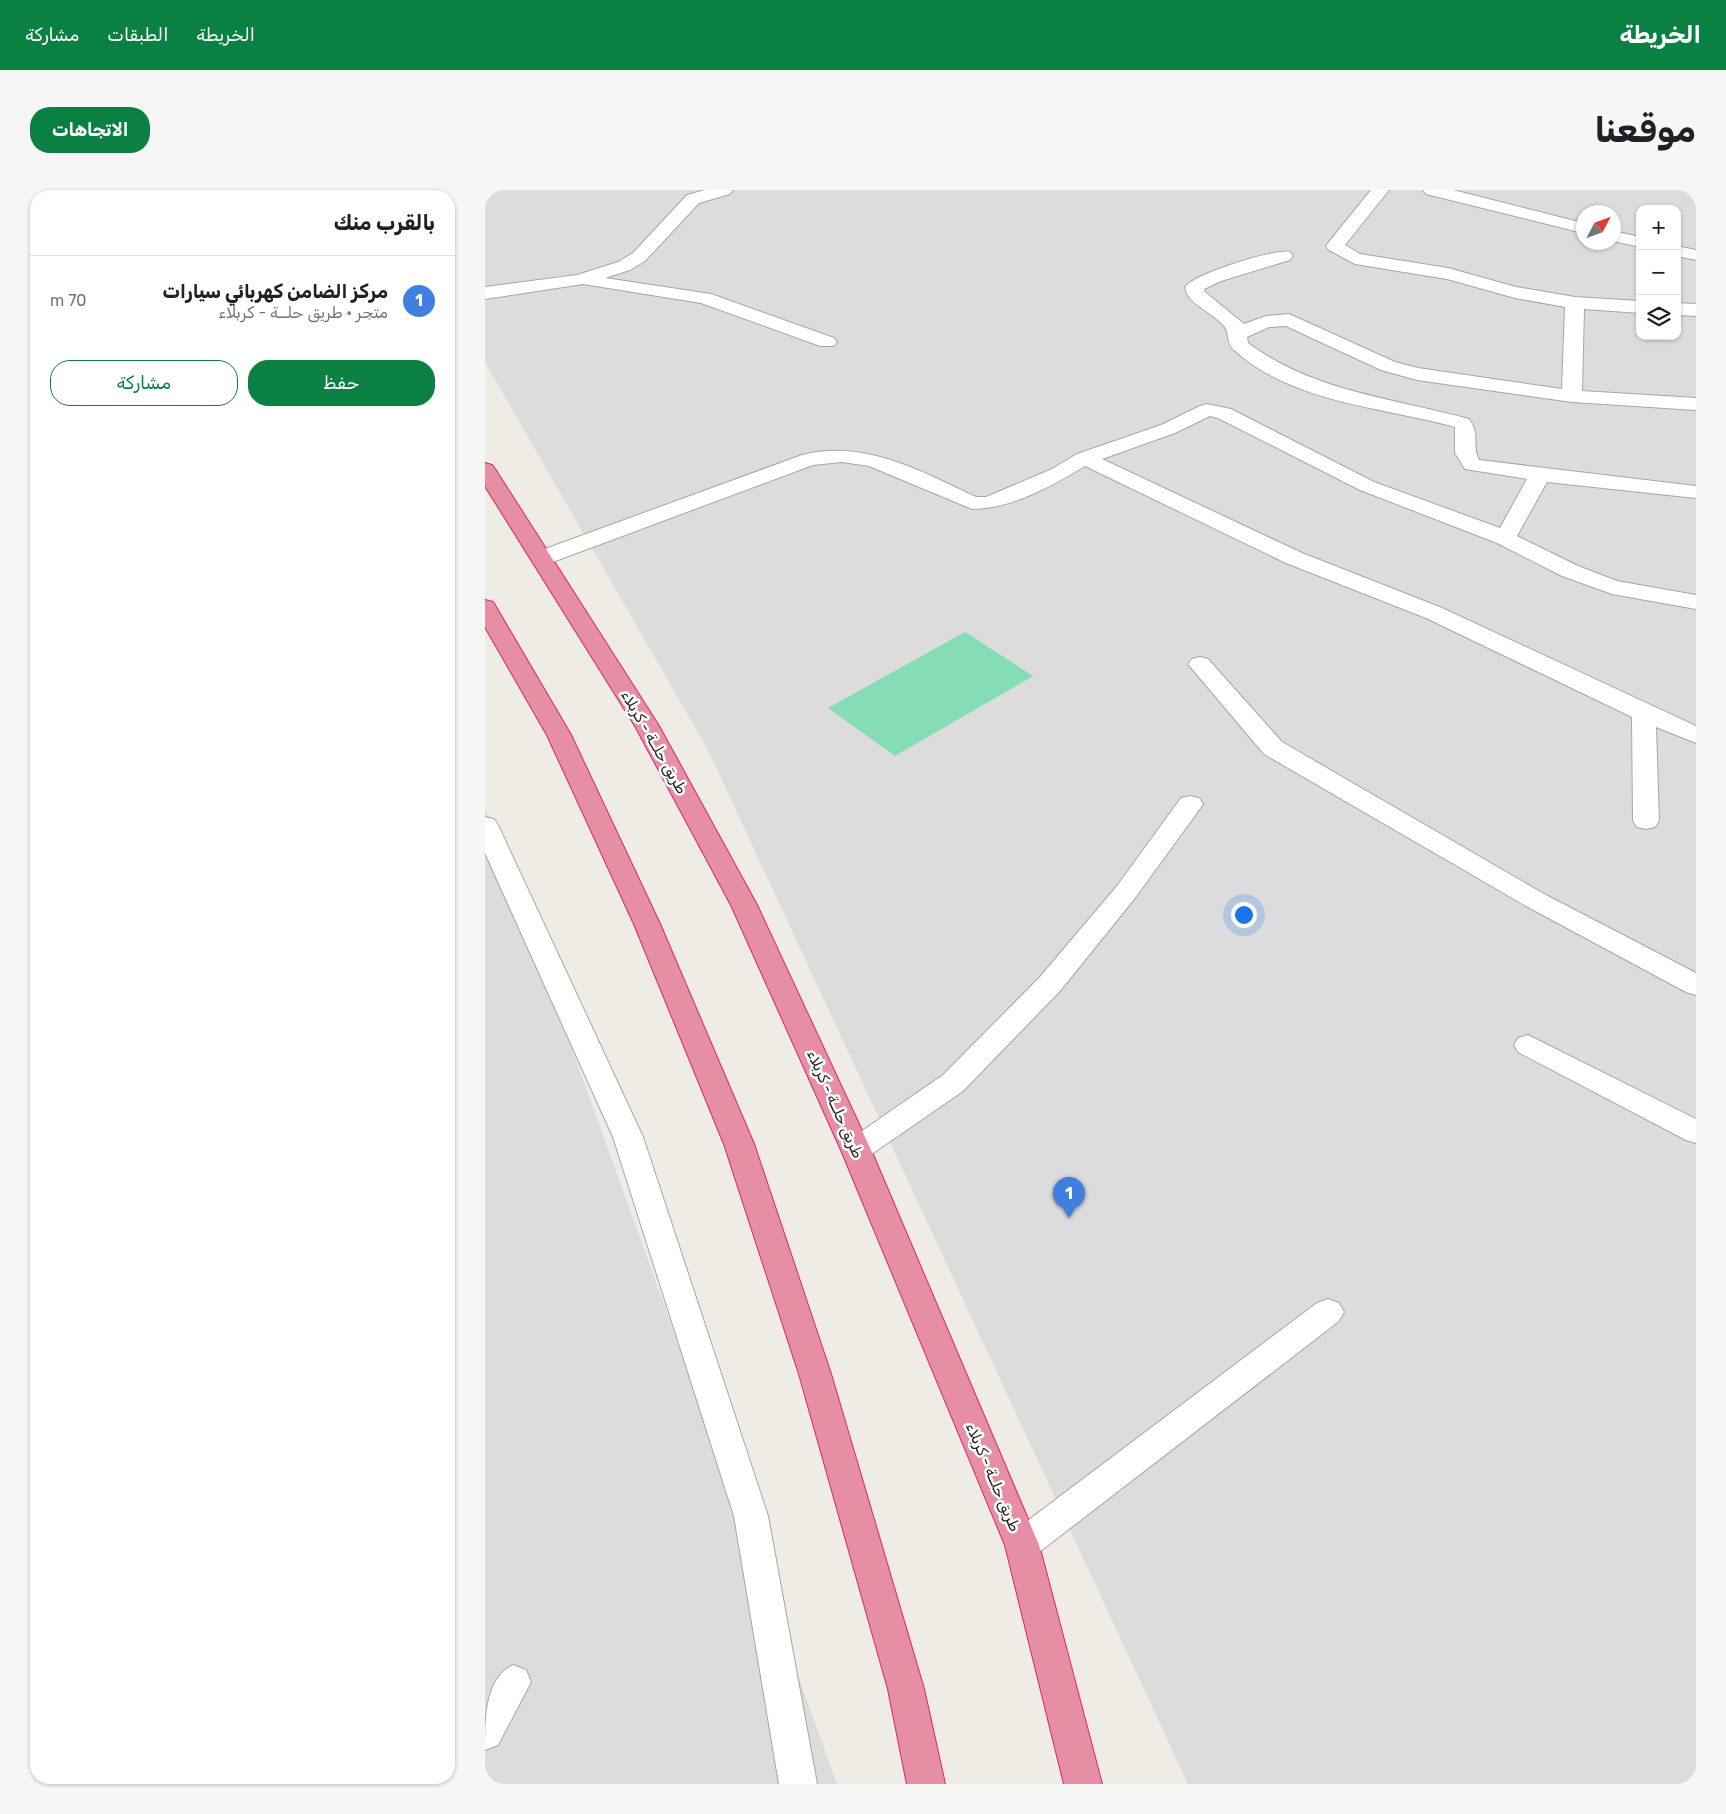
<!DOCTYPE html>
<html lang="ar">
<head>
<meta charset="utf-8">
<style>
	body { margin:0; font-family:Rubik,Cairo,sans-serif; background:#f6f6f6; color:#202124; direction:rtl }
	.controls { position:absolute; right:15px; top:15px; display:grid; overflow:hidden; border-radius:10px; box-shadow:0 1px 4px #0004 }
	.controls button { width:45px; height:45px; display:grid; place-items:center; padding:0; border:0; border-bottom:1px solid #e0e0e0; background:#fff; color:#202124; font:25px sans-serif }
	.compass { position:absolute; left:1091px; top:15px; width:45px; height:45px; border-radius:50%; background:#fff; box-shadow:0 1px 4px #0004; rotate:49deg }
	.you { position:absolute; left:758px; top:724px; width:18px; height:18px; margin:-12px; border:4px solid #fff; border-radius:50%; background:#1a73e8; box-shadow:0 0 0 8px #1a73e833 }
	.badge { display:grid; place-items:center; width:32px; height:32px; border-radius:50%; background:#0b8043; color:#fff; font-size:16px; font-weight:700 }
	.pin { position:absolute; translate:-50% -41px; filter:drop-shadow(0 1px 2px #0008) }
	.pin::after { content:''; position:absolute; top:26px; width:18px; height:15px; background:inherit; clip-path:polygon(0 0,100% 0,50% 100%) }
	.list { margin:0; padding:0; list-style:none }
	h2 { display:flex; justify-content:space-between; align-items:center; height:65px; margin:0; padding:0 20px; font-size:21px }
	h2 small { font-size:16px; font-weight:400; color:#757577 }
	.list li { display:grid; grid-template-columns:32px 1fr auto; gap:15px; align-items:center; box-sizing:border-box; height:90px; padding:0 20px; border-top:1px solid #e0e0e0 }
	.list b { display:block; font-size:19px; white-space:nowrap }
	.list p { margin:0; font-size:16px; white-space:nowrap; color:#757577 }
	.list em { font-size:16px; font-style:normal; color:#757577 }
	.actions { display:flex; gap:10px; padding:15px 20px }
	.actions a { flex:1; padding:11px 0; border:1px solid #0b8043; border-radius:20px; text-align:center; font-size:18px; color:#0b8043 }
	.actions .main { background:#0b8043; color:#fff }
	.icon { flex:none; width:28px; height:28px; fill:none; stroke:currentColor; stroke-width:2; stroke-linecap:round; stroke-linejoin:round }
	.map { position:relative; flex:none; width:1211px; height:1594px; overflow:hidden; direction:ltr; border-radius:20px }
	header { display:flex; align-items:center; gap:30px; box-sizing:border-box; height:70px; padding:0 25px; background:#0b8043; color:#fff }
	header strong { font-size:24px }
	nav { display:flex; gap:28px; margin-inline-start:auto; font-size:18px }
	.intro { display:flex; align-items:center; justify-content:space-between; box-sizing:border-box; height:120px; padding:0 30px }
	h1 { margin:0; font-size:35px }
	.button { padding:12px 22px; border-radius:20px; background:#0b8043; color:#fff; font-size:18px; font-weight:700 }
	main { display:flex; gap:30px; padding:0 30px }
	aside { flex:1; background:#fff; border-radius:20px; box-shadow:0 1px 4px #0004 }
	.map>svg:first-child { display:block }
</style>
</head>
<body>
<header>
<strong>الخريطة</strong>
<nav><a>الخريطة</a><a>الطبقات</a><a>مشاركة</a></nav>
</header>
<div class="intro"><h1>موقعنا</h1><a class="button">الاتجاهات</a></div>
<main>
<div class="map">
<svg width="1211" height="1594" viewBox="0 0 1211 1594">
	<rect width="100%" height="100%" fill="#efebe5"/>
	<!-- residential -->
	<g fill="#dddcdc" fill-rule="evenodd">
		<path d="M0 0H1211V1594H703L223 560 0 172ZM1155 19H1192V146H1155ZM1098 22H1128V52H1098Z"/>
		<polygon points="0,618 352,1594 0,1594"/>
	</g>
	<!-- pitch -->
	<polygon fill="#84ddb5" points="480,442 548,486 410,566 343,518"/>
	<g fill="none" stroke-linecap="round" stroke-linejoin="round">
		<defs>
			<g id="street">
				<polygon points="220,0 248,0 245,4 214,13 160,71 145,80 120,88 226,104 349,148 352,152 349,156 335,156 216,113 98,94 0,109 0,97 92,85 133,72 148,63 202,5"/>
				<path d="M886 0H904L860 55 875 64 963 78 1031 97 1090 107 1155 111V123L1099 119 1097 201 1211 208V220L1087 212 932 190 896 180 801 136 784 137 762 147 763 153C829 202 907 208 984 229 996 246 986 253 994 270L1211 296V308L1062 292 1032 346 1093 376 1132 391 1211 405V419L1127 404 1077 386 1012 353 875 300 733 228 725 226 690 243 617 269 817 363 957 418 1211 536V553L1171 537 1174 631 1170 637 1161 639 1152 637 1148 631 1147 527 941 428 801 373 600 276C567 296 526 319 487 319L384 276 357 272 328 275 65 373 57 375 49 373 46 368 49 363 317 265C379 249 436 281 491 307H501L567 279 592 264 676 235 715 216 722 214 746 219 889 292 1015 338 1042 289 980 279 970 263V237C897 217 807 213 749 160 741 154 745 142 739 136 729 124 711 118 702 104L700 97C709 84 790 58 805 62L808 66 805 70 736 91 719 99 720 102 759 134 781 126 804 124 910 172 933 178 1077 199 1080 117 1030 108 962 89 870 74 844 60 841 56 844 52Z"/>
				<polygon points="938,0 968,0 1098,33 1098,43 941,4"/>
				<polygon points="1128,41 1155,47 1155,57 1128,51"/>
				<polygon points="1192,56 1211,60 1211,70 1192,66"/>
				<polygon points="1192,113 1211,114 1211,126 1192,125"/>
				<polygon points="715,467 723,469 797,552 1059,704 1211,783 1211,805 1201,802 1041,716 779,564 703,474 707,469"/>
				<polygon points="705,606 714,608 718,614 714,620 650,708 575,801 478,901 381,968 371,971 361,968 356,960 361,952 458,885 555,787 632,696 696,608"/>
				<polygon points="0,627 9,629 13,635 158,947 283,1326 332,1594 294,1594 249,1326 128,947 0,663"/>
				<polygon points="1043,845 1211,929 1211,953 1201,950 1033,862 1029,855 1033,848"/>
				<polygon points="843,1109 854,1113 859,1122 854,1131 549,1366 537,1371 525,1366 520,1355 525,1344 832,1113"/>
				<path d="M28 1475 41 1480 46 1492 13 1555 0 1560C0 1529 0 1488 28 1475Z"/>
			</g>
			<g id="highway">
				<polygon points="0,273 7,275 10,279 174,536 272,715 386,960 554,1355 617,1594 579,1594 520,1355 356,960 246,715 150,536 0,296"/>
				<polygon points="0,410 8,412 11,417 86,545 175,734 269,954 346,1184 439,1499 460,1594 422,1594 403,1499 314,1184 239,954 149,734 62,545 0,437"/>
			</g>
		</defs>
		<!-- street casing -->
		<use href="#street" stroke="#a6a6a6" stroke-width="2"/>
		<!-- highway casing -->
		<use href="#highway" stroke="#d82870" stroke-width="2"/>
		<!-- street -->
		<use href="#street" fill="#fff" fill-rule="evenodd"/>
		<!-- highway -->
		<use href="#highway" fill="#e58ea4" fill-rule="evenodd"/>
	</g>
	<g text-anchor="middle" dominant-baseline="central" stroke-width="5" stroke-linejoin="round" paint-order="stroke">
		<!-- street labels -->
		<g font-size="15" fill="#1f1f1f" stroke="#fff">
			<text transform="translate(169 552) rotate(60)">طريق حلــة - كربلاء</text>
			<text transform="translate(350 914) rotate(66)">طريق حلــة - كربلاء</text>
			<text transform="translate(508 1287) rotate(67)">طريق حلــة - كربلاء</text>
		</g>
	</g>
</svg>
<div class="controls">
<button>+</button>
<button>−</button>
<button><svg class="icon" aria-label="layers" viewBox="0 0 24 24"><path d="M12 4l9 5-9 5-9-5zM3 14l9 5 9-5"/></svg></button>
</div>
<svg class="compass" viewBox="-18 -18 36 36"><path d="M0-13l5 13h-10z" fill="#e53935"/><path d="M0 13l5-13h-10z" fill="#757577"/></svg>
<div class="you"></div>
<div class="pin badge" style="left:584px;top:1028px;background:#3f7fe0">1</div>
</div>
<aside>
<h2>بالقرب منك<small></small></h2>
<ul class="list">
<li><span class="badge" style="background:#3f7fe0">1</span><div><b>مركز الضامن كهربائي سيارات</b><p>متجر · طريق حلــة - كربلاء</p></div><em>70 m</em></li>
</ul>
<div class="actions"><a class="main">حفظ</a><a>مشاركة</a></div>
</aside>
</main>
</body>
</html>
